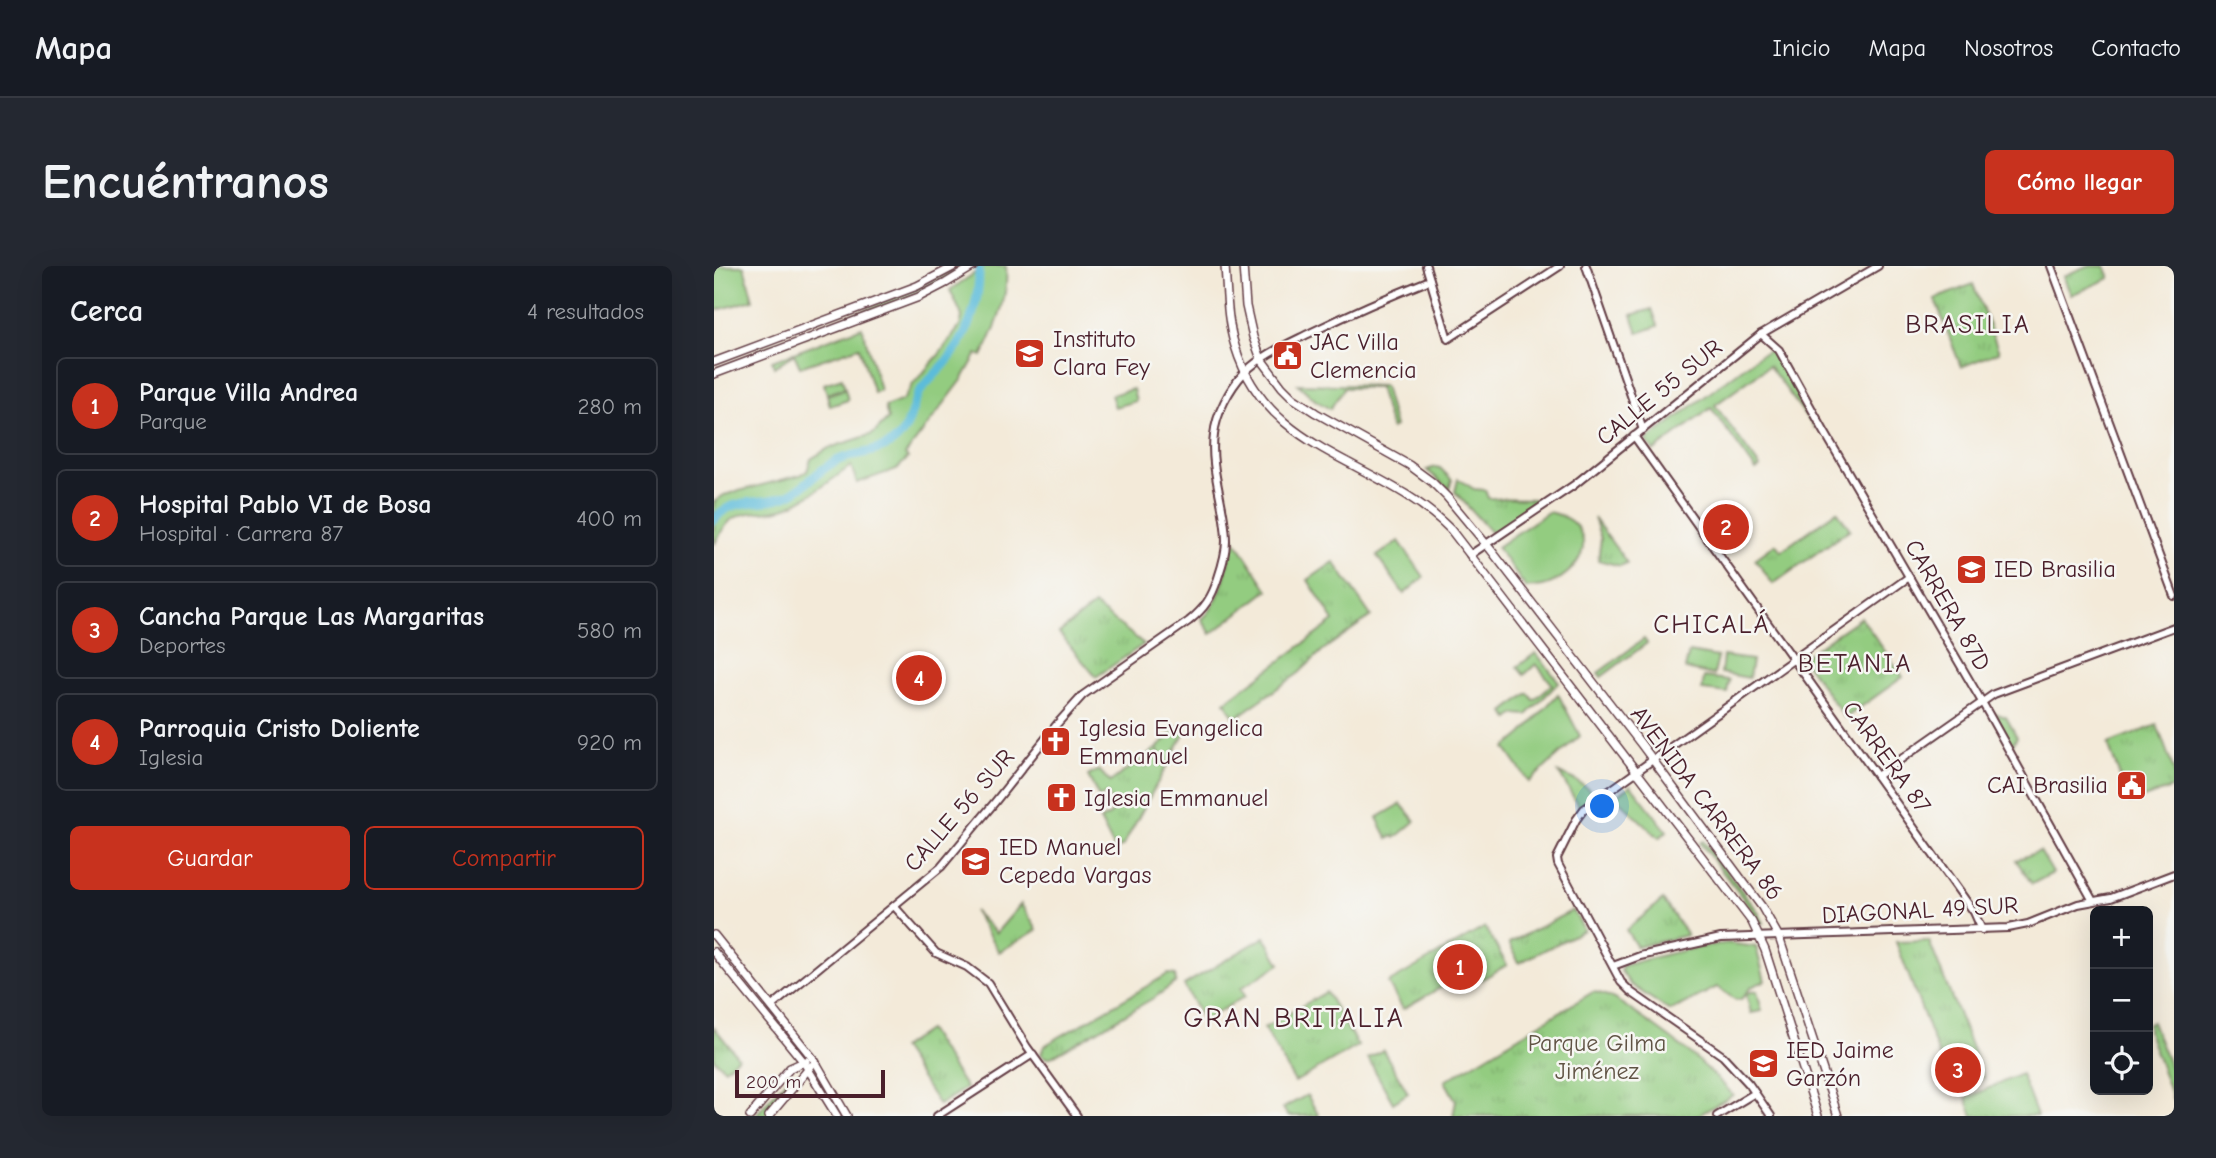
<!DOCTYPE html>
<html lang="es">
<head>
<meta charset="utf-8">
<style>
	body { margin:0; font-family:"Comic Neue",sans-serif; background:#242831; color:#f1f3f6 }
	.controls { position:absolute; right:21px; bottom:21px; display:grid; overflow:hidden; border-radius:10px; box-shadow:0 7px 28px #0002 }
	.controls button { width:63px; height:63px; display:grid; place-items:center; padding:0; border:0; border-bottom:2px solid #363941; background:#171b24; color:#f1f3f6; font:35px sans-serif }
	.scale { position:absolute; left:21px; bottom:18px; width:150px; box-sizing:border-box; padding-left:7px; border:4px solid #4a1f2b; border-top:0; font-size:19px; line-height:24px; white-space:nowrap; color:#4a1f2b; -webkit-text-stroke:5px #f6f6f2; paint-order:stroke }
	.you { position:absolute; left:889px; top:541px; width:24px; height:24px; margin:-18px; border:5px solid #fff; border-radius:50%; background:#1a73e8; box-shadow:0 0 0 10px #1a73e833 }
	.badge { display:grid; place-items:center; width:46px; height:46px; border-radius:50%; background:#c8321e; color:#fff; font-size:23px; font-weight:700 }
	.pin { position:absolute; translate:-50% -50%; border:4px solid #fff; box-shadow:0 2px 7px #0006 }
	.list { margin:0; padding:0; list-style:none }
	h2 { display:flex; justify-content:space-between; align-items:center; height:91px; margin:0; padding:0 28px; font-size:30px }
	h2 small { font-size:23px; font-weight:400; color:#9ea1a6 }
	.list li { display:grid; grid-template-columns:46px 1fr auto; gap:21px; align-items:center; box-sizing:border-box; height:98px; margin:0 14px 14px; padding:0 14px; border:2px solid #363941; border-radius:10px }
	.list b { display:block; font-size:26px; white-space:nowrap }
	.list p { margin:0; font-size:23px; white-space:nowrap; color:#9ea1a6 }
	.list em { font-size:23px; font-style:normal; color:#9ea1a6 }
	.actions { display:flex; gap:14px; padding:21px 28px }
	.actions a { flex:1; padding:16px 0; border:2px solid #c8321e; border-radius:10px; text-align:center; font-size:24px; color:#c8321e }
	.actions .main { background:#c8321e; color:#fff }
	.icon { flex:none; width:38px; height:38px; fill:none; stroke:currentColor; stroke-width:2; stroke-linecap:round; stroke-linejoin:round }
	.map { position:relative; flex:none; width:1460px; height:850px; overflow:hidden; border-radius:10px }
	header { display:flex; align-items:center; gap:42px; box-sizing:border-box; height:98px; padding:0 35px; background:#171b24; border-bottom:2px solid #363941 }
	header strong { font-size:33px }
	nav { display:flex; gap:38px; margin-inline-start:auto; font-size:24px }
	.intro { display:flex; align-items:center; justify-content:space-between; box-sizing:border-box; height:168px; padding:0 42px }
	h1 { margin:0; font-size:49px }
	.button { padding:18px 32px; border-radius:10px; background:#c8321e; color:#fff; font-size:24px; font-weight:700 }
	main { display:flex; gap:42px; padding:0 42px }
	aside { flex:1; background:#171b24; border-radius:10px; box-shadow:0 7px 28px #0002 }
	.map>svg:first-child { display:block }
</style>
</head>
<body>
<header>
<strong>Mapa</strong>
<nav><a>Inicio</a><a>Mapa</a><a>Nosotros</a><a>Contacto</a></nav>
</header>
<div class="intro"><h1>Encuéntranos</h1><a class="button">Cómo llegar</a></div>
<main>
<aside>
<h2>Cerca<small>4 resultados</small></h2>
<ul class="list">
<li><span class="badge">1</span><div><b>Parque Villa Andrea</b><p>Parque</p></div><em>280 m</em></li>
<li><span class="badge">2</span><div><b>Hospital Pablo VI de Bosa</b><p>Hospital · Carrera 87</p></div><em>400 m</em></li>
<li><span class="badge">3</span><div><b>Cancha Parque Las Margaritas</b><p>Deportes</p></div><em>580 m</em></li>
<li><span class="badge">4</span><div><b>Parroquia Cristo Doliente</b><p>Iglesia</p></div><em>920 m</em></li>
</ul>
<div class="actions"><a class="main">Guardar</a><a>Compartir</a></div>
</aside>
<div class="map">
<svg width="1460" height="850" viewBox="0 0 1460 850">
	<defs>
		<pattern id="park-tufts" width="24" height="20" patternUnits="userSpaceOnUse" patternTransform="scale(1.75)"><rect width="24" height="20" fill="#93cc80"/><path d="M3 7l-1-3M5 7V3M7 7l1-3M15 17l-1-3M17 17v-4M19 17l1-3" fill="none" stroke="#80af6f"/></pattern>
	</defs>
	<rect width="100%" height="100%" fill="#f6f6f2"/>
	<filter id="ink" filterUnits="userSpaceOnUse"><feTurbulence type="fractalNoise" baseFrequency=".0143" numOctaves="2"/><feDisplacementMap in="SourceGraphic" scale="14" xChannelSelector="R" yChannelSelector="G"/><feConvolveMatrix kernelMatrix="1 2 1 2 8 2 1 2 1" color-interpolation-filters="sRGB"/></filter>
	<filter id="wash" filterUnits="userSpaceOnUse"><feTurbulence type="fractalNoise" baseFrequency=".00686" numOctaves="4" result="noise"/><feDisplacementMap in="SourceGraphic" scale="28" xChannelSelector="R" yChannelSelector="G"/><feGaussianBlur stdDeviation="1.57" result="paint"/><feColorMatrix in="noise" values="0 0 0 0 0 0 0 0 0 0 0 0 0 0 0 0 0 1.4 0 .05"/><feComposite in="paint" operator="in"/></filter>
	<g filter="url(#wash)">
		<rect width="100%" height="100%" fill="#f3ead9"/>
		<!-- grass -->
		<g fill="#93cc80" stroke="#6e7656" stroke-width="2">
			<polygon points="0,0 30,0 39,34 0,45"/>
			<polygon points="246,0 249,3 201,29 47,87 46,83 199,25"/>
			<path d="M271 0H292C295 32 282 62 268 90L263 88 248 114 191 189 194 192 183 203 143 217 137 200C115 215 92 235 67 243 60 246 52 245 45 246 17 248 12 256 0 279V236L10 229 86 209 93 205 97 193 115 182 159 168 174 153 171 141 189 134 198 119 223 91 246 60 248 51 246 45 236 24Z"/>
			<polygon points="148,61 166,124 160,127 145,81 86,101 80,88 60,101 58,95"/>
			<polygon points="1057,84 1100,158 1100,161 1055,100 1001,139 1046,201 1042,204 997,142 940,185 932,175 1046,89"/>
			<polygon points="128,112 131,122 113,128 110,118"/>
			<polygon points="584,118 670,120 681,161 677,163 665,122 630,122 616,143 601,134"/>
			<polygon points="131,123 134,134 116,140 113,129"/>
			<polygon points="419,123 422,135 401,141 397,129"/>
			<polygon points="721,201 726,202 738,214 735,223 713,204"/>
			<path d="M834 246C845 248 855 251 862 260 883 285 853 314 829 320 824 321 818 321 812 322L783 281Z"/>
			<polygon points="685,275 710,311 690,328 663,290"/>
			<polygon points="930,373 933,377 887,411 884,407"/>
			<polygon points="975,386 1004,391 1000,409 971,403"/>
			<polygon points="822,387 845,416 813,449 801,448 795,453 790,446 814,427 820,434 838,418 822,398 810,409 803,401"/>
			<polygon points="1009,390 1038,394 1035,412 1007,407"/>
			<polygon points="990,411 1015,414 1013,427 988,424"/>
			<polygon points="844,428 866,470 815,516 791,482 808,468"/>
			<polygon points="466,460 472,465 452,501 443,482"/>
			<polygon points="917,519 953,565 945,572 901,531"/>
			<polygon points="989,575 1043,644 1050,657 1046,657 1038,644 986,577"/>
			<path d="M1014 677 1042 681 1051 715 1037 721 1032 727 1043 725 1048 745 1037 747 1032 728 1027 733 1022 734 1003 721 956 745 916 718 907 705 908 700C943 690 978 681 1014 677Z"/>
			<polygon points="1438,756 1460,811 1459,834 1434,766 1434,758"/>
			<polygon points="1307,808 1323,850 1259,850 1252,832"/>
			<polygon points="75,810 78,812 51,850 41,850"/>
		</g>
		<!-- park -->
		<g fill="url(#park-tufts)" stroke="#6e7656" stroke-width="2">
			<polygon points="1373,0 1391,0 1396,12 1357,29 1349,10"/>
			<polygon points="1259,18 1285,86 1247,101 1221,33"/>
			<polygon points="938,43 944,60 924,67 918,49"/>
			<polygon points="744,213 760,223 771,224 774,232 821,233 821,238 779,269 741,226"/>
			<polygon points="1123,245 1136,263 1059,318 1041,293 1062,278 1067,285"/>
			<polygon points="880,252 913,297 906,300 884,294 887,273"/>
			<path d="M519 271 554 324 497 368 488 353C508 337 515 295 519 271Z"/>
			<polygon points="620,296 657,350 609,384 585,407 521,452 511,436 620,355 594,314"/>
			<polygon points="380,339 430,378 382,411 345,367"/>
			<polygon points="1147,351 1189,411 1131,452 1088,392"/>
			<polygon points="1278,446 1292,451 1303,471 1297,481"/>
			<polygon points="1443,459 1460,505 1460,521 1416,537 1394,478"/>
			<polygon points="443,482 452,501 409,580 401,584 386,554 396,549 400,542 393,528 385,532 374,510 385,504 396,516"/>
			<path d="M845 507C860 514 872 517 881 531L866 542Z"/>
			<polygon points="687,538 701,555 681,572 679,570 674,573 663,552"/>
			<polygon points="1326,585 1339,607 1318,618 1302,594"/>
			<polygon points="949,634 973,669 923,681 912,664"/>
			<polygon points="307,638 323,664 285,686 260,645 282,667"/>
			<polygon points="859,644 870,664 805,697 795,677"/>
			<polygon points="771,661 793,699 767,714 760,703 689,743 674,717"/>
			<polygon points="551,671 566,698 527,722 531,730 489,755 470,719"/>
			<polygon points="1215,675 1270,812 1239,826 1182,676"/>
			<polygon points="454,708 461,709 462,716 443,730 337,791 332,792 327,788 330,780"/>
			<polygon points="612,726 644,780 581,816 550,762"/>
			<path d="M879 726C897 728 912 741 927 751 961 774 992 798 1019 829L983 850H739L742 835 731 815Z"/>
			<polygon points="0,761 24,791 11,803 0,793"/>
			<polygon points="214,764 252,822 225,839 187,782"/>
			<polygon points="669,784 694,827 679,837 654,792"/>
			<polygon points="593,829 605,850 574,850 569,842"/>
		</g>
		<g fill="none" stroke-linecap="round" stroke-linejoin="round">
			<!-- river -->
			<path stroke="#5bbcda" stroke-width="9" d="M0 254C18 229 48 241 74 229 92 221 104 204 122 195 143 185 168 189 186 170 197 158 197 141 205 127 212 116 222 108 230 99 255 70 266 38 265 0"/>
		</g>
	</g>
	<g filter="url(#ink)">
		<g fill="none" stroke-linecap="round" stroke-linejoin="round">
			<defs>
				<g id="secondary">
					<polyline points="712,0 734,73 846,0"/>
					<polyline points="872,0 929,164"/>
					<polyline points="1337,0 1460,330"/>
					<polyline points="1047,68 1065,84 1110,165 1268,436 1379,635"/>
					<polyline points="920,170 1260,646 1268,664"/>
					<polyline points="756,289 860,219 1047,68 1164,0"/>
					<polyline points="1163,510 1280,428 1460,361"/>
					<polyline points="180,640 222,687 253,701 274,717 313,781 363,850"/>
					<polyline points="899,700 926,690 1007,672 1294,662 1314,658 1364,638 1397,632 1460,608"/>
					<path d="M58 740 227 601 281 536 343 458 369 429 475 355C491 342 498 331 504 312 508 300 512 288 512 275 512 241 495 203 500 169 502 148 515 123 530 107 549 88 574 78 598 66 637 47 676 30 716 14"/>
					<polyline points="223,850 319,788"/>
					<polyline points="1003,850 1041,827"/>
					<polyline points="1057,850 1035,818 1009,790 917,726 907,716 844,598 843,592 862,554 870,543 1195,311"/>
				</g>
				<g id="primary">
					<path d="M511 0C513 27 513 55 521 80 554 190 665 191 737 264L1038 656 1051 684 1104 850"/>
					<polyline points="529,0 532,40 539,71 547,93 568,121 579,132 602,147 695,199 718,216 733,231 777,284 927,478 1048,641 1065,671 1124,850"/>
					<polyline points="0,96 203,20 241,0"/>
					<polyline points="0,108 205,31 232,17 260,0"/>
					<polyline points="0,669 101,795 133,850"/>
					<polyline points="0,686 89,795 123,850"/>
					<polyline points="36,850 76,802 92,795"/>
					<polyline points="55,850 97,800"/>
				</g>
			</defs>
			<!-- secondary casing -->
			<use href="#secondary" stroke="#633d45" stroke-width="10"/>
			<!-- primary casing -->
			<use href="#primary" stroke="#633d45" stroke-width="10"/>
			<!-- secondary -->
			<use href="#secondary" stroke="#fff" stroke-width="6"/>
			<!-- primary -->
			<use href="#primary" stroke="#fff" stroke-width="7"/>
		</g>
	</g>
	<!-- icons -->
	<defs>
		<symbol id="school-square" viewBox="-11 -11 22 22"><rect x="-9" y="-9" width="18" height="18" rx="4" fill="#c8321e" stroke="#f6f6f2"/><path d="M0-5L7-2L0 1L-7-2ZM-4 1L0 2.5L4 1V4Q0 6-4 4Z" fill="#fff"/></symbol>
		<symbol id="civic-square" viewBox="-11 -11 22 22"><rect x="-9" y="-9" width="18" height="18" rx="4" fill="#c8321e" stroke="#f6f6f2"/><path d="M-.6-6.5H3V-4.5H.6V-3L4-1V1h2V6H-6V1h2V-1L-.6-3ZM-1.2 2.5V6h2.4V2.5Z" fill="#fff"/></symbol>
		<symbol id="church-square" viewBox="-11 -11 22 22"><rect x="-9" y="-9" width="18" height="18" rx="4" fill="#c8321e" stroke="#f6f6f2"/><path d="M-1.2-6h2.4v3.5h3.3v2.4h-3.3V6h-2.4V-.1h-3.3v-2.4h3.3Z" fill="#fff"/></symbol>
	</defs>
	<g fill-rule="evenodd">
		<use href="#school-square" x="298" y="70" width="35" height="35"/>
		<use href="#civic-square" x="556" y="72" width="35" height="35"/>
		<use href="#school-square" x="1240" y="286" width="35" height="35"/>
		<use href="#church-square" x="324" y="458" width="35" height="35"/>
		<use href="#civic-square" x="1400" y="502" width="35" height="35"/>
		<use href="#church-square" x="330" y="514" width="35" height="35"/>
		<use href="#school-square" x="244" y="578" width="35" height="35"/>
		<use href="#school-square" x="1032" y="780" width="35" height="35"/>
	</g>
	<g text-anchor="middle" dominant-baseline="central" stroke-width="5" stroke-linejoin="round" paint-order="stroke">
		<!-- poi labels -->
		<g font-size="24" fill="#4a1f2b" stroke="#f6f6f2" text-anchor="start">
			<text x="339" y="73">Instituto<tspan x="339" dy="28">Clara Fey</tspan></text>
			<text x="596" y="76">JAC Villa<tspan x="596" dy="28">Clemencia</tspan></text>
			<text x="1280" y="303">IED Brasilia</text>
			<text x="365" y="462">Iglesia Evangelica<tspan x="365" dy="28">Emmanuel</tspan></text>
			<text x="1394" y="519" text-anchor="end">CAI Brasilia</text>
			<text x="370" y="532">Iglesia Emmanuel</text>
			<text x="285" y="581">IED Manuel<tspan x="285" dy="28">Cepeda Vargas</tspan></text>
			<text x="1072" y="784">IED Jaime<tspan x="1072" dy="28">Garzón</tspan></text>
		</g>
		<!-- street labels -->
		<g font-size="24" fill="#4a1f2b" stroke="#f6f6f2">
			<text transform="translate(945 126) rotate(-39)">CALLE 55 SUR</text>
			<text transform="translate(1234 339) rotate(60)">CARRERA 87D</text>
			<text transform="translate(1173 491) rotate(54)">CARRERA 87</text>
			<text transform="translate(993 537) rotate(53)">AVENIDA CARRERA 86</text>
			<text transform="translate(245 544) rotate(-49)">CALLE 56 SUR</text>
			<text transform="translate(1206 644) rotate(-3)">DIAGONAL 49 SUR</text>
		</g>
		<!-- park labels -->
		<g font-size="24" fill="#605344" stroke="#f6f6f2">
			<text x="883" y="777">Parque Gilma<tspan x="883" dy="28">Jiménez</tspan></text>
		</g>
		<!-- neighbourhood labels -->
		<g font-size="26" letter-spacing="2" fill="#4a1f2b" stroke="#f6f6f2">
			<text x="1254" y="59">BRASILIA</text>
			<text x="998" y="359">CHICALÁ</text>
			<text x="1141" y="398">BETANIA</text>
		</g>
		<!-- quarter labels -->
		<g font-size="28" letter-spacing="2" fill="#4a1f2b" stroke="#f6f6f2">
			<text x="580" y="752">GRAN BRITALIA</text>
		</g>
	</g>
</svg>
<div class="controls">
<button>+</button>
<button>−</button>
<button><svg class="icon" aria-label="locate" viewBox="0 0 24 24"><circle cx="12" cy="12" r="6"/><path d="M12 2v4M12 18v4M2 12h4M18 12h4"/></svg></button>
</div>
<div class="scale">200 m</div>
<div class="you"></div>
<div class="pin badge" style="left:746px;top:701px">1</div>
<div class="pin badge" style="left:1012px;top:261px">2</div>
<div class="pin badge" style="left:1244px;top:804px">3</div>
<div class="pin badge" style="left:205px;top:412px">4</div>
</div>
</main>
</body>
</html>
